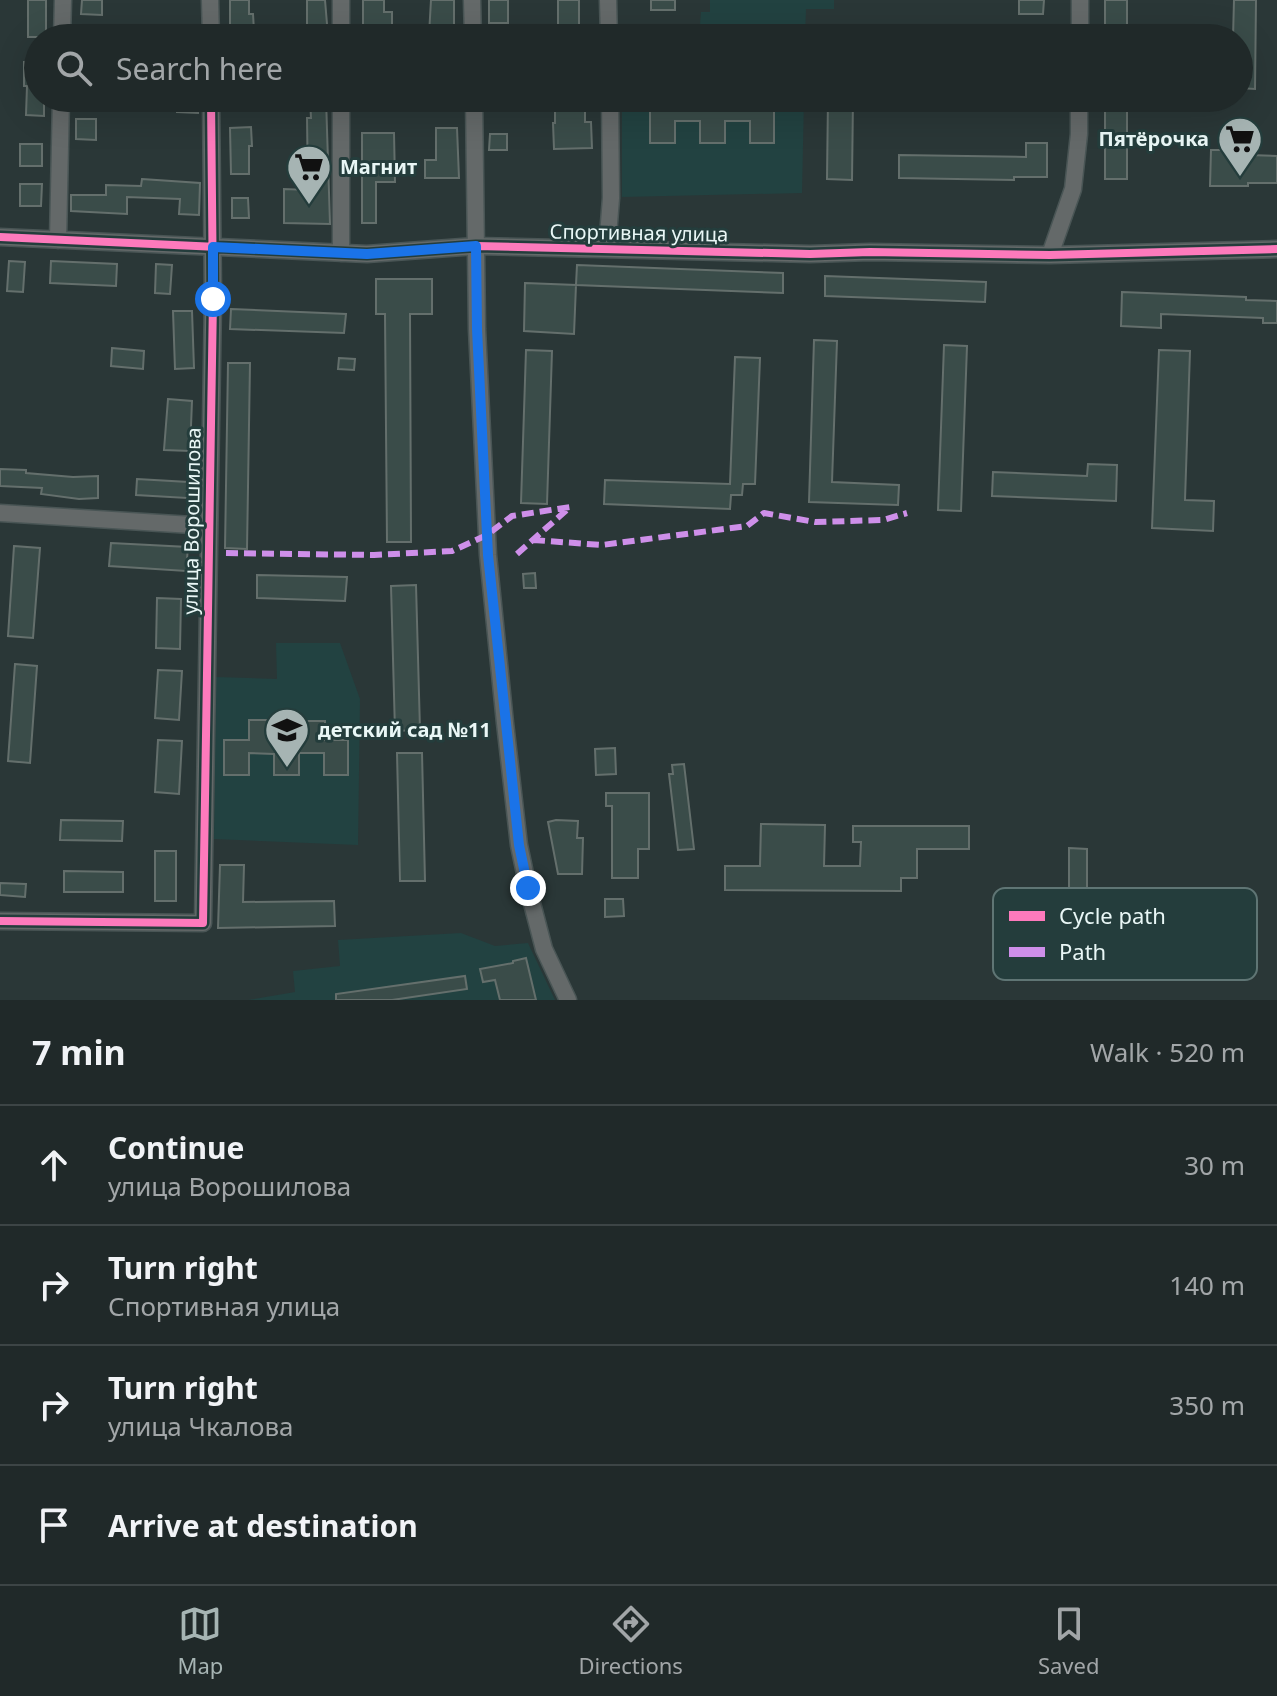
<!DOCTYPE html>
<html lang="en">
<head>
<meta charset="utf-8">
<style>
	body { margin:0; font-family:"Noto Sans",sans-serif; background:#2d3535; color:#f1f3f6 }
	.stop { position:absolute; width:24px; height:24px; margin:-18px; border:6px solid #1a73e8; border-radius:50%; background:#fff }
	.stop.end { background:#1a73e8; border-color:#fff; box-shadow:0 2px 8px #0008 }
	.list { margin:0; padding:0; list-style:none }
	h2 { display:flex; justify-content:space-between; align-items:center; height:104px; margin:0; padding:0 32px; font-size:34px }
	h2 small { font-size:26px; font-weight:400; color:#a2a6a8 }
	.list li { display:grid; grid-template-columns:52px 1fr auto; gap:24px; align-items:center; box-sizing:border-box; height:120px; padding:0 32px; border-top:2px solid #3d4546 }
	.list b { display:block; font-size:30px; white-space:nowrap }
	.list p { margin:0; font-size:26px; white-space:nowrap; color:#a2a6a8 }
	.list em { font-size:26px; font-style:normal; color:#a2a6a8 }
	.icon { flex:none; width:44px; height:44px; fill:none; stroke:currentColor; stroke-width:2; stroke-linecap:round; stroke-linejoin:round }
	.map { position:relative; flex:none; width:1277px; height:1000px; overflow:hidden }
	.search { position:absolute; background:#202929; box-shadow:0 8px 32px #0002; left:24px; right:24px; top:24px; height:88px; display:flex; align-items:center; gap:20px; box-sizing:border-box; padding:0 28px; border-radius:44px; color:#a2a6a8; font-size:30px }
	.sheet { height:584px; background:#202929 }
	nav { display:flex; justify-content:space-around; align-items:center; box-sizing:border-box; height:112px; border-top:2px solid #3d4546; background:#202929; font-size:22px; color:#a2a6a8 }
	nav a { display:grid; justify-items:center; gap:4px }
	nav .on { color:#a6b4b3 }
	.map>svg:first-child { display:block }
	.built { fill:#224241 }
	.building { fill:#3a4c49; stroke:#646f6c; stroke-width:2 }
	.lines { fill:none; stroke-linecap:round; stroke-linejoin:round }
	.minor-casing { stroke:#495555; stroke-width:19 }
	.minor { stroke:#646969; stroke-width:16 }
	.quiet { stroke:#ce8fe9; stroke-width:6; stroke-dasharray:12 6; stroke-linecap:butt }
	.cycleway-casing { stroke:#243d3c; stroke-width:13 }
	.cycleway { stroke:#fd7abc; stroke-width:8 }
	.route { stroke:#1a73e8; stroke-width:10 }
	.labels { text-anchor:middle; stroke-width:6; stroke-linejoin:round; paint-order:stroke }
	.poi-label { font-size:20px; font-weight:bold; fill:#e9f7f6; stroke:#243d3c; text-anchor:start }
	.street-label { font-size:20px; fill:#e9f7f6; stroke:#243d3c }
	.key { fill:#243d3c; stroke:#5f7574; stroke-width:2 }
	.key-label { font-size:22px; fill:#e9f7f6 }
</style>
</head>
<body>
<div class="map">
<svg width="1277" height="1000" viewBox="0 0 1277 1000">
	<rect width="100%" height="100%" fill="#2a3737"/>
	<path class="built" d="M710,0H834V9H806L805,38H699L701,12H710Z
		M622,25H659V38H622Z
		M622,98H804L802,193L622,197Z
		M276,643H340L360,699L358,845L214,839L216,677L277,679Z
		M461,933L495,946L528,943L555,1000H248L295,992L293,971L340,966L338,940Z"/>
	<path class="building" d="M28,0H46V37H28Z
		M82,0H102V15L81,14Z
		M230,0H249V14H253L254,31H230Z
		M307,0H325L328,36H307Z
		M363,0H384V12H392V33H363Z
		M431,0H454V35H429Z
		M489,0H508V23H489Z
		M558,0H579V34H558Z
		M651,0H675V10H651Z
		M1019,0H1044L1043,14H1019Z
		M1105,0H1127V38H1105Z
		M1234,0H1256L1255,89L1239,88V38H1233Z
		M38,61V98H44V116L26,115L27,86H24V62Z
		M177,98H198V113L177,112Z
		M310,98H326L330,224L284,223V189L308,190L307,118H311Z
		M555,98H585V122H591L592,148L554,149L553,123H555Z
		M675,98H696V108H728V98H751V108H774V143H750V121H725V143H700V121H675V143H650V108H675Z
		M828,98H853L852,180L827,179Z
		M1105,98H1127V179H1105Z
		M76,119H96V140L76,139Z
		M251,127L252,146H249V174H231L230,128Z
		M436,128H457L459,178H425V160H436Z
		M362,133H394L395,182H376V223H362Z
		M490,134H507V150H489Z
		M1026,143H1047V177H1014V180L899,178V155L1026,157Z
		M20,144H42V166H20Z
		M1211,150H1249V155L1277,156V183H1248V186H1210Z
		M142,179L200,183L199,215L179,214L180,199L127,197V214L71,211V195H106V185L141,186Z
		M20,184H42L41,206H20Z
		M232,198H248L249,218H232Z
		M9,261L25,262L23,292L7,291Z
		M51,261L117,264L116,286L50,283Z
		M156,264L172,265L170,294L155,293Z
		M577,265L783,273V293L576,285Z
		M825,276L986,282L985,302L825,296Z
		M376,279H432V314H410L411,542H387L385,314H376Z
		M525,283L576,285L574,334L524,331Z
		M1122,292L1246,297V300L1277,301V323H1263V318L1161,314V328L1121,326Z
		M231,309L346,314L344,333L230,329Z
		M173,311H192L194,368L175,369Z
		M814,340L837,341L832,482L899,485L898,505L809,502Z
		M944,345L967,346L961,511L938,510Z
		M112,348L144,351L143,369L111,366Z
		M526,350L552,351L547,504L521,503Z
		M1159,350L1190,351L1185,500L1214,501L1213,531L1152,528Z
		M735,357L760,358L755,484H743L742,495H731L730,509L604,504L605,480L730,484Z
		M339,358L355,359L354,370L338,369Z
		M228,363H250L247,549L225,548Z
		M168,399L192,401L190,451L164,450Z
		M1088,464L1117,465L1116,501L992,496L993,472L1087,476Z
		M0,469L26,470V473L73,477L98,476V498L79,499L41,494L42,488L0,486Z
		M137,479L188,482L187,498L136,495Z
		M111,543L188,547L186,571L109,566Z
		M14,546L40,548L33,638L8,636Z
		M535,573L536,588H524L523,574Z
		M257,575L347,577L345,601L257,598Z
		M416,585L420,730L395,731L391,586Z
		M157,598L181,599L180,649L156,648Z
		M15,664L37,666L30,763L8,761Z
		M158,670L182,671L179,720L155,718Z
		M249,720H270V740H302V721H325V740H348V775H324V753H299V775H274V754L249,753V775H224V740H249Z
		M158,740L182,741L179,794L155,792Z
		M615,748L616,774L596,775L595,749Z
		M397,753H422L425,881H400Z
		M684,764L694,849L678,850L669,774H673L672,765Z
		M606,793H649V849H638V878H612V806H606Z
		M61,820L123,821L122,841L60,840Z
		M556,820L578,821L577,838H583L582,874H558L548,822Z
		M761,824L825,825L824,866H860L861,842H853V826H969V849H917V878H901V891L725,890V866H760Z
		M1069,848L1087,849V921L1020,920V899H1061V892H1069Z
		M155,851H176V901H155Z
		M220,865H244L243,902L334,901L335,926L218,928Z
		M64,871L123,872V892H64Z
		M0,883L26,884L25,897L0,895Z
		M605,899H623L624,916L605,917Z
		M526,958L536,1000H500L495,980L483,982L480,969L513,963V961Z
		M465,976L467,989L392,1000H336V994Z"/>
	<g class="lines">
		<g class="minor-casing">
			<path id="minor" d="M210,0L211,38
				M341,0V38
				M472,0L473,38
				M608,0L609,38
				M62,38L63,0
				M1080,38V0
				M341,98V253
				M474,98L477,329L488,555L505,723L519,845L528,888L544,949L568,1000
				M0,237L367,254L476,246L810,254L870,252L1050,255L1277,249
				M58,240L61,98
				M607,248L611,198L610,98
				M1050,255L1073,189L1079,134V98
				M0,513L208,526
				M0,921L203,923L213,299L211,98"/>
		</g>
		<use href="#minor" class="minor"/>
		<path class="quiet" d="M533,540L602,545L747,526L764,513L815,522L883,520L907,513
			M226,553L374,555L452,551L487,535L512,516L570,507
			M517,554L570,507"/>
		<g class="cycleway-casing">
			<path id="cycleway" d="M0,237L367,254L476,246L810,254L870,252L1050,255L1277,249
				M0,921L203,923L213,299L211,98"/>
		</g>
		<use href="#cycleway" class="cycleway"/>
	</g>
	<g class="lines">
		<path class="route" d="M213,299V247L367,254L476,246L477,329L488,555L519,845L528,888"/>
	</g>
	<defs>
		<g id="supermarket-pin" transform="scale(2.3)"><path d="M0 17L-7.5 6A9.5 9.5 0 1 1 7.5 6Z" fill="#a6b4b3" stroke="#243d3c"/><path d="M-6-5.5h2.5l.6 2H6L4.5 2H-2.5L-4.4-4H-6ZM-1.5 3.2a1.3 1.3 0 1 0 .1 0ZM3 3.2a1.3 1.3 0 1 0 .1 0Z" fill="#111"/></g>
		<g id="school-pin" transform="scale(2.3)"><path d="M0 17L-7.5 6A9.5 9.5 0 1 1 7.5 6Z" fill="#a6b4b3" stroke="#243d3c"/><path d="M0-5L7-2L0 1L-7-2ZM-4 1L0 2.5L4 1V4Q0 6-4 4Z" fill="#111"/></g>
	</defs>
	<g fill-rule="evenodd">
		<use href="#supermarket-pin" x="1240" y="139"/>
		<use href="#supermarket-pin" x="309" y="167"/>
		<use href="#school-pin" x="287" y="730"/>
	</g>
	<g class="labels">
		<g class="poi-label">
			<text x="1209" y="146" text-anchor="end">Пятёрочка</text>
			<text x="340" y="174">Магнит</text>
			<text x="318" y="737">детский сад №11</text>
		</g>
		<g class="street-label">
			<text transform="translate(639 233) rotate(1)" y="7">Спортивная улица</text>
			<text transform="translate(192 521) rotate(-89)" y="7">улица Ворошилова</text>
		</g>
	</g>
	<rect x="993" y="888" width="264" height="92" rx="12" class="key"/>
	<rect x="1009" y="911" width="36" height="10" fill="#fd7abc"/>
	<rect x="1009" y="947" width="36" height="10" fill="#ce8fe9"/>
	<g class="key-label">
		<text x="1059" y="924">Cycle path</text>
		<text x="1059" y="960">Path</text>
	</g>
</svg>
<div class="stop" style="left:213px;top:299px"></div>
<div class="stop end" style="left:528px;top:888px"></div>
<div class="search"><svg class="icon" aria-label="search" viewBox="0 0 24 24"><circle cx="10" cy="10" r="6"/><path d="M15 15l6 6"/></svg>Search here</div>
</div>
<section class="sheet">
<h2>7 min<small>Walk · 520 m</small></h2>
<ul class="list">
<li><svg class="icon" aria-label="ahead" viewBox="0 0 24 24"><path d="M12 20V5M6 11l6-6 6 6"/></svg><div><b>Continue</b><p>улица Ворошилова</p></div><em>30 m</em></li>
<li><svg class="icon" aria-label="right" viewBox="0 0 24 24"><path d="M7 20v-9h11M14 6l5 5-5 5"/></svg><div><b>Turn right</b><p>Спортивная улица</p></div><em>140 m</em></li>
<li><svg class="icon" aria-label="right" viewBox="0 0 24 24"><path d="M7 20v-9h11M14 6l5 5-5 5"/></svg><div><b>Turn right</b><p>улица Чкалова</p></div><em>350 m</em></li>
<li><svg class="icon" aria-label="arrive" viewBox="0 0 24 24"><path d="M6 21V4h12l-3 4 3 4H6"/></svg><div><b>Arrive at destination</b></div></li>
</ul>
</section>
<nav>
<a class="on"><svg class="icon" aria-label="map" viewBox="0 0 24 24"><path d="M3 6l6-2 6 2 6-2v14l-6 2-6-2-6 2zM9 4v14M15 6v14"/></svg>Map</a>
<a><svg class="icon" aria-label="directions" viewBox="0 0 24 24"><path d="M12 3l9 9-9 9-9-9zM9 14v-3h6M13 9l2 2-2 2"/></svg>Directions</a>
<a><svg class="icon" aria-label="saved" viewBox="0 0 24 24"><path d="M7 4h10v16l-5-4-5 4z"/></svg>Saved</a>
</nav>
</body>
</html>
